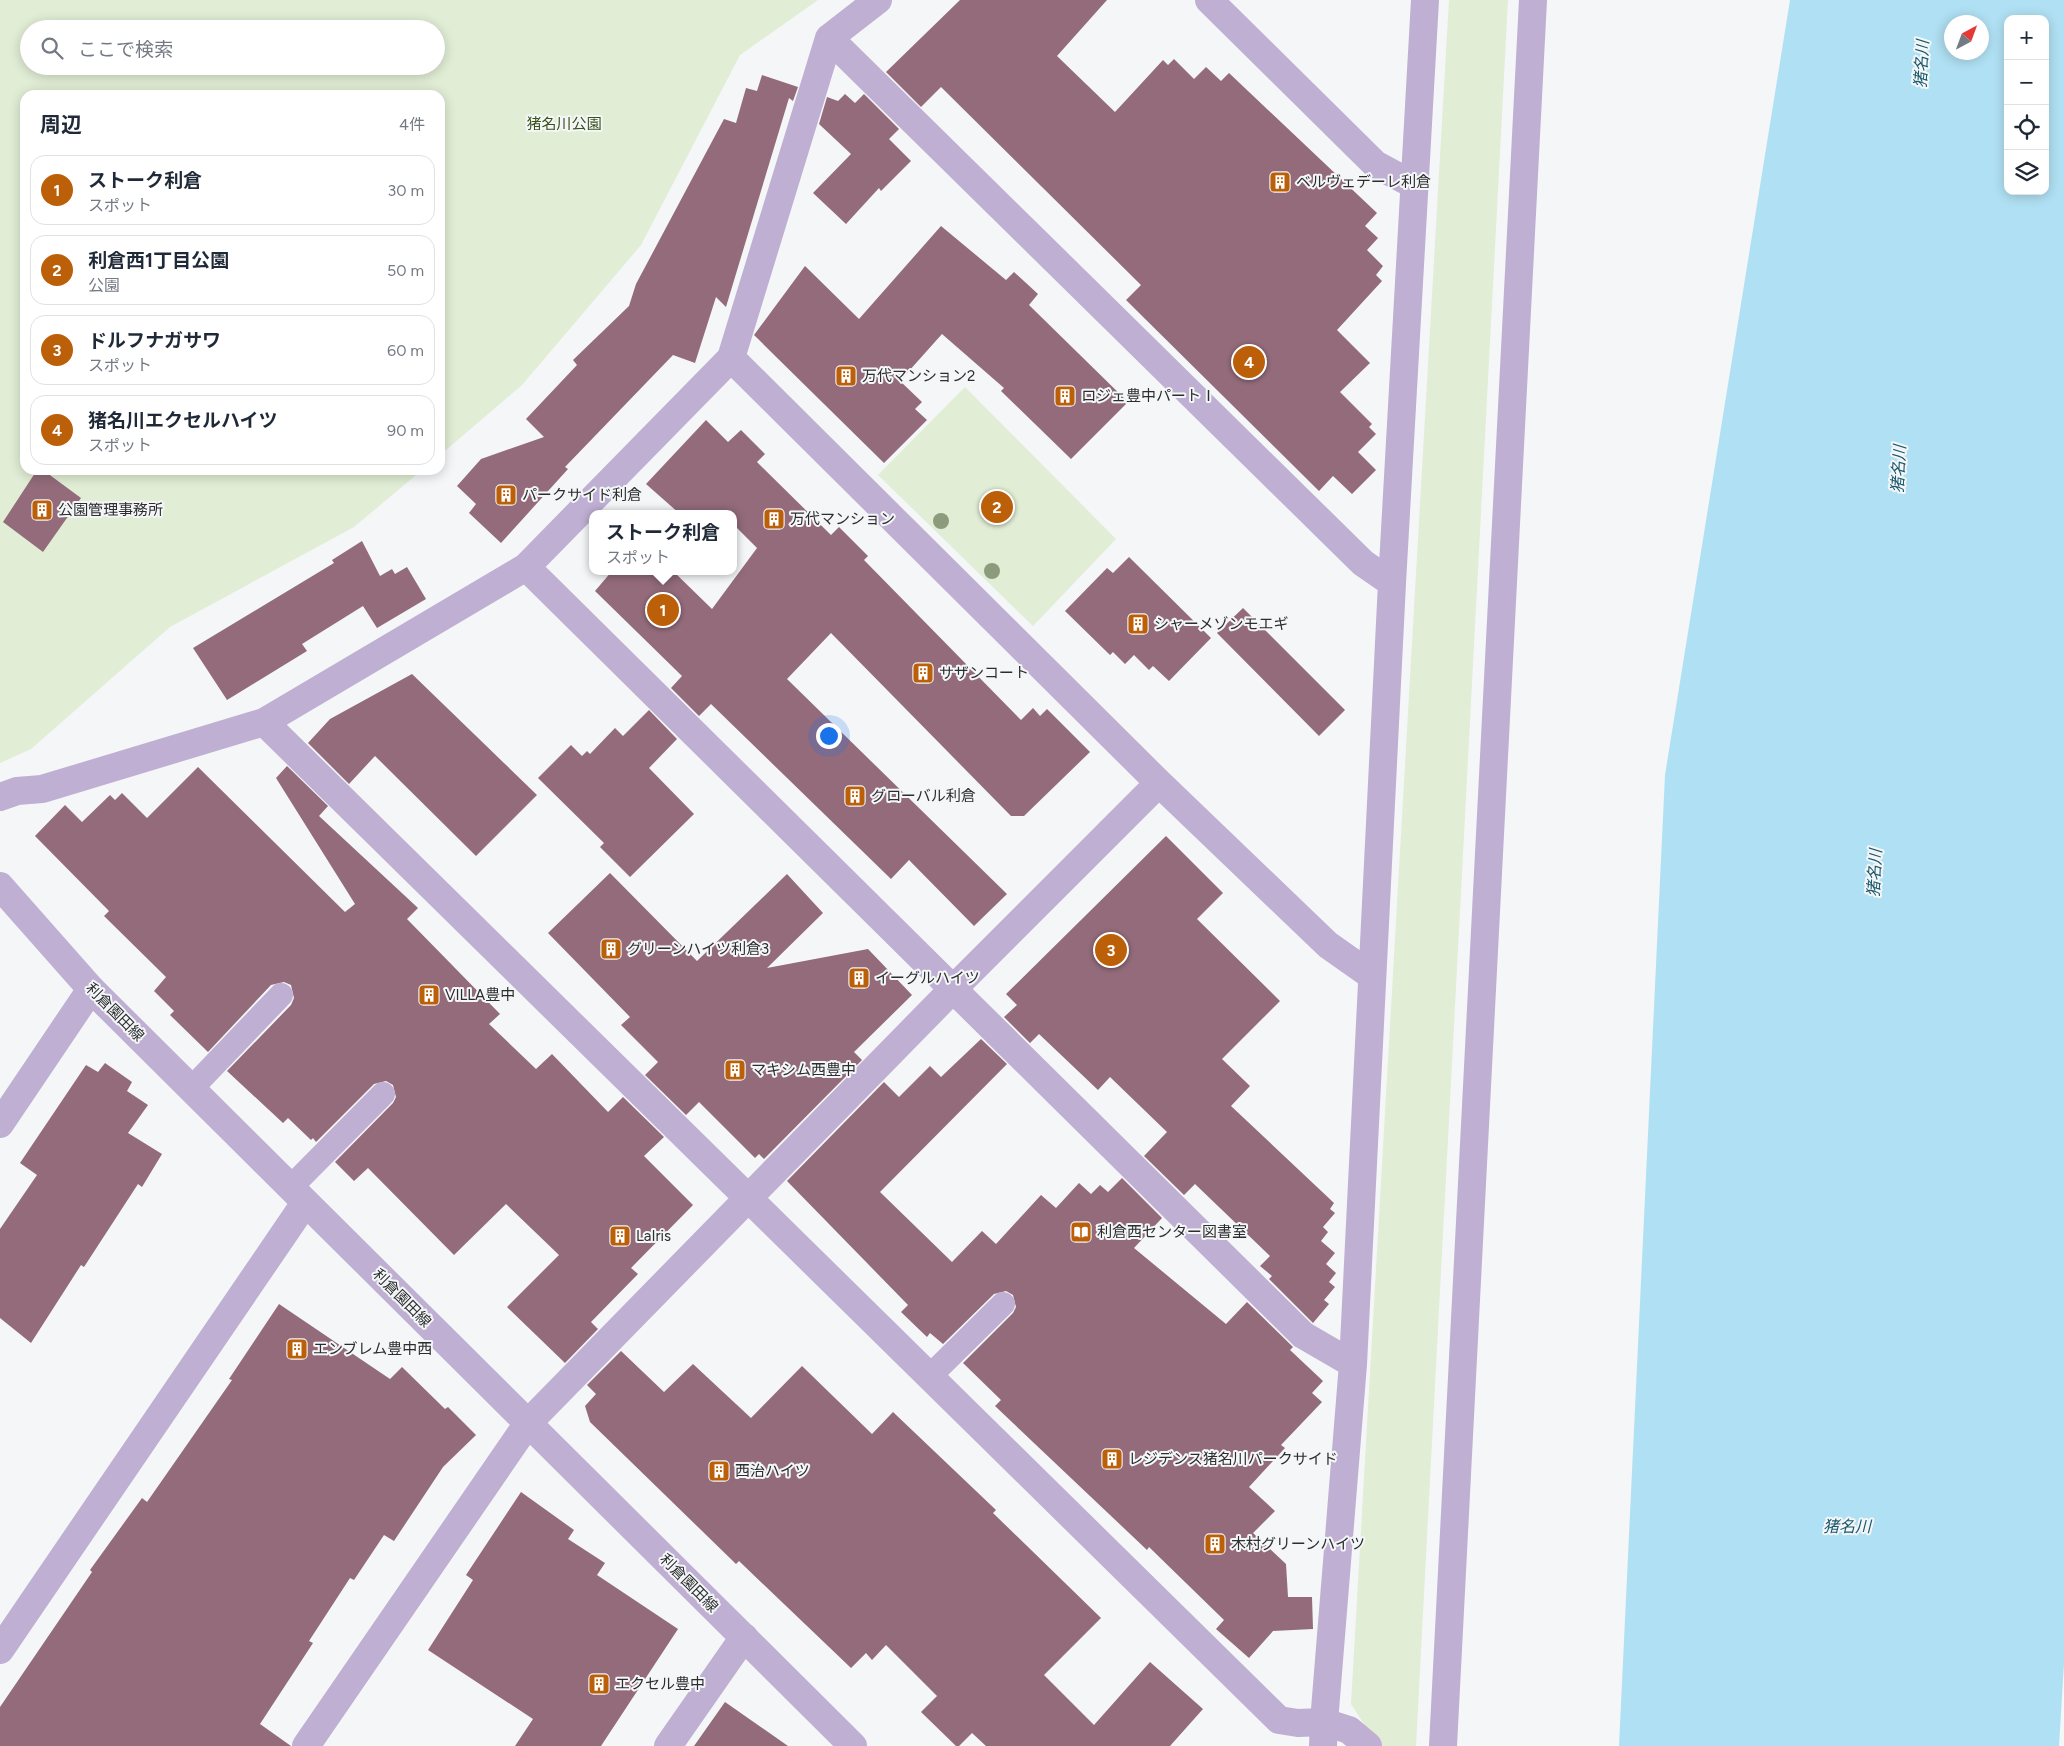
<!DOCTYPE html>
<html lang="ja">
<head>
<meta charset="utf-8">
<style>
	body { margin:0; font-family:Figtree,"Noto Sans JP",sans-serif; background:#f6f6f7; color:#1f2937 }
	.controls { position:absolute; right:15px; top:15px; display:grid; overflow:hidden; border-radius:10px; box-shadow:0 2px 12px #0003 }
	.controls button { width:45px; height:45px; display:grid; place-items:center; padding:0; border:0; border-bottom:1px solid #e0e1e3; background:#fff; color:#1f2937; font:25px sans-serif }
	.compass { position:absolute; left:1944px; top:15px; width:45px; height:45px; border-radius:50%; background:#fff; box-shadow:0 2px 12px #0003; rotate:41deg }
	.you { position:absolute; left:828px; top:735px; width:18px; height:18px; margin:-12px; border:4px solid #fff; border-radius:50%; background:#1a73e8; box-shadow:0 0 0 8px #1a73e833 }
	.badge { display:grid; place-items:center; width:32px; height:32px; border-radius:50%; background:#bb5f08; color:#fff; font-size:16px; font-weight:700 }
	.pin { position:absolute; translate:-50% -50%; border:2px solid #fff; box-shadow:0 1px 5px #0006 }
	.popup { position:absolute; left:589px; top:510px; width:148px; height:65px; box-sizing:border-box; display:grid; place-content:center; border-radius:10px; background:#fff; filter:drop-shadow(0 1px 4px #0005); font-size:16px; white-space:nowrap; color:#747a83 }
	.popup b { font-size:19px; color:#1f2937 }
	.popup::after { content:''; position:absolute; left:50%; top:100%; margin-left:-10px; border:10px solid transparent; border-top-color:#fff }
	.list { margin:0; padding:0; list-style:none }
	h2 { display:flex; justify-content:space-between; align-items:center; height:65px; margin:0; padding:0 20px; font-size:21px }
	h2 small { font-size:16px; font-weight:400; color:#747a83 }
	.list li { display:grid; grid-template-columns:32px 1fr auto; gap:15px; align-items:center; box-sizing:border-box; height:70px; margin:0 10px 10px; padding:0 10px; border:1px solid #e0e1e3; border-radius:15px }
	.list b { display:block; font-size:19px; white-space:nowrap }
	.list p { margin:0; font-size:16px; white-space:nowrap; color:#747a83 }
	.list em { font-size:16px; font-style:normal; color:#747a83 }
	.icon { flex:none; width:28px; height:28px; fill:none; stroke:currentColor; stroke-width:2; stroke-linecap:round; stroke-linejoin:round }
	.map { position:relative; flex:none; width:2064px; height:1746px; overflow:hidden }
	.search { position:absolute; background:#fff; box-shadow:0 2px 12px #0003; left:20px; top:20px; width:425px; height:55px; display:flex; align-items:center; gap:12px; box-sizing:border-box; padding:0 18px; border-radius:28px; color:#747a83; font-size:19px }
	.panel { position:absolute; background:#fff; box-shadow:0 2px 12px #0003; left:20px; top:90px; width:425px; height:385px; border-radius:15px }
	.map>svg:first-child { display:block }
	.green { fill:#e1edd5; fill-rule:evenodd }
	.water { fill:#b0e0f3; fill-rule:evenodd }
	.building { fill:#936b7b }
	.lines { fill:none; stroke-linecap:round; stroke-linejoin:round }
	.service { stroke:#bfafd3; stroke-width:24 }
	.minor { stroke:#bfafd3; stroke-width:28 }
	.tertiary { stroke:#bfafd3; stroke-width:28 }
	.tree { fill:#8d9b7d }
	.labels { text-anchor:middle; stroke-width:4; stroke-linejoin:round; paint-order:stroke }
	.park-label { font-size:15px; fill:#385019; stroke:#f4f6f8 }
	.poi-label { font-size:15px; fill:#2c2d2e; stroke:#f4f6f8; text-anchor:start }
	.street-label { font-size:15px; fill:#2c2d2e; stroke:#f4f6f8 }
	.water-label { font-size:16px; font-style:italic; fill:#1a586c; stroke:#f4f6f8 }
</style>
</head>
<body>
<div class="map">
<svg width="2064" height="1746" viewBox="0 0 2064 1746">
	<rect width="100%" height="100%" fill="#f4f6f8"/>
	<path class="green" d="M0,0H818L740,55L641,245L522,385L440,455V95H25V470H422L354,527L170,627L31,749L0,763ZM29,29H436V66H29Z
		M1449,0H1508L1416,1746H1378L1351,1704Z
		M965,387L1116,539L1033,626L878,475Z"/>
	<path class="water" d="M1790,0H2064V1663L2059,1746H1619L1665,775ZM2008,19H2045V191H2008ZM1952,22H1982V52H1952Z"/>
	<path class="building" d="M960,0H1107L1057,56L1115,112L1163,60L1168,65L1174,59L1194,79L1206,67L1221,81L1229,73L1377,213L1365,226L1378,238L1367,250L1383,266L1376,275L1382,281L1337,330L1370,363L1340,392L1372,424L1369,427L1376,434L1358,452L1376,470L1352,494L1333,476L1319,491L1126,300L1141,285L941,87L921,107L886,72Z
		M762,75L798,87L793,101L789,98L726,307L716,297L695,363L673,355L565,467L568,469L501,543L469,513L476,504L457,486L481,459L544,437L526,419L577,365L573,360L629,306L636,284L724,119L736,123L746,88L757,91Z
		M845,94L855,103L864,94L899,129L889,139L911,161L881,191L879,188L846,224L813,193L851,154L819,124L827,97L838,101Z
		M941,226L1006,280L1014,272L1038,294L1029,305L1128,402L1071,459L1001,391L1004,388L942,334L900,381L922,402L915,409L927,420L884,463L754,335L805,266L859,319Z
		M706,420L728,442L741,430L765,454L757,462L831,535L839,527L868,556L864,560L1021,720L1033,708L1040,716L1047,709L1090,752L1024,816H1011L831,633L787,679L1007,894L974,926L909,860L891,879L711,704L699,716L671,688L682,676L595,591L612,571H673L712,609L757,548L733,524V514H680L646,484Z
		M37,470H43L81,498L43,552L3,522Z
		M362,541L380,576L392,569L395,574L407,567L426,599L377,628L363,606L302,644L307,651L227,700L193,648L334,563L332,560Z
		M1129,557L1211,638L1169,681L1153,666L1149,670L1134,655L1125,664L1113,652L1110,655L1065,611L1107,568L1113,573Z
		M1243,608L1345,710L1319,736L1217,633Z
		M412,674L537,795L476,856L375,756L349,784L308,743L330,719Z
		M649,710L677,739L649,768L694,814L630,877L600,847L604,843L538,778L571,745L582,756L587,751L590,754L615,728L623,736Z
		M287,766L328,806L319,816L418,908L407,919L500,1014L489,1024L536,1069L552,1054L608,1112L623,1097L664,1137L644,1156L693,1205L631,1268L638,1274L591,1322L598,1329L565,1363L507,1307L559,1255L506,1204L454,1255L368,1168L354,1181L335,1162L393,1103L396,1097L393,1085L386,1081L374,1084L316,1142L313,1138L311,1140L288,1118L283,1123L227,1071L291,1005L294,998L291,985L284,982L271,985L208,1052L170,1015L174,1011L154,991L166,977L104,916L109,911L35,836L65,805L82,822L110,795L115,800L122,793L147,818L198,767L345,912L355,904L276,778Z
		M1166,836L1223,893L1197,919L1280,1001L1222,1059L1250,1086L1231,1106L1334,1203L1330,1209L1335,1213L1323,1227L1328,1232L1321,1241L1335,1253L1326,1264L1336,1273L1329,1282L1335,1287L1324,1300L1329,1304L1313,1323L1269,1279L1272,1276L1260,1266L1270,1256L1195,1184L1184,1195L1144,1156L1167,1132L1110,1077L1098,1090L1039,1034L1030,1043L1004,1017L1017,1005L1006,994Z
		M610,873L697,961L787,874L823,913L767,968L868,949L912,995L854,1052L862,1060L764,1159L759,1154L755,1158L699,1102L686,1115L645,1075L658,1062L621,1025L630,1017L548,933Z
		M981,1039L1007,1064L880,1192L952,1262L982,1231L996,1244L1041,1195L1056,1208L1079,1183L1091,1194L1100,1185L1108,1192L1122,1178L1162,1218L1134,1248L1226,1324L1247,1302L1293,1347L1290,1350L1323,1381L1312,1393L1322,1402L1281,1445L1285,1448L1249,1487L1275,1511L1253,1533L1286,1564L1288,1597H1312L1313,1629L1273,1631L1249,1658L1216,1629L1224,1620L1149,1547L1147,1550L995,1406L1001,1400L963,1363L1013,1313L1016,1307L1013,1295L1006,1291L994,1294L943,1344L930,1333L927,1337L901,1312L908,1305L787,1181L884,1082L899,1097L930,1066L941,1077Z
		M105,1063L132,1082L127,1091L148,1105L128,1133L162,1154L142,1187L138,1184L84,1267L81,1265L31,1343L0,1318V1229L37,1175L20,1163L86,1065L98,1072Z
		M279,1304L390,1379L402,1367L445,1409L448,1407L476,1435L443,1467L394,1541L384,1535L354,1580L350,1578L309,1641L313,1643L260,1724L291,1746H0V1707L92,1572L90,1570L142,1498L147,1502L232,1380L229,1379Z
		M621,1351L664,1392L693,1364L751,1418L802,1366L872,1434L893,1412L996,1510L993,1513L1101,1618L1044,1675L1094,1725L1150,1662L1203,1709L1170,1746H986L972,1733L959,1746H956L921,1712L937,1696L886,1645L872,1660L866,1653L851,1668L739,1561L736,1564L590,1422L585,1406L596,1394L587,1385Z
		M521,1492L574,1530L568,1539L605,1563L597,1575L678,1629L601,1746H515L533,1719L428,1650L473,1580L466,1575Z
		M725,1702L788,1746H694Z"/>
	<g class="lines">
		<path class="service" d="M191,1089L281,995
			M290,1188L383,1094
			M930,1376L1003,1304"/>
		<path class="minor" d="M1209,0L1375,164L1414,185
			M829,38L1363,563L1392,583
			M731,358L1159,783L1328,945L1372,976
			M526,567L1303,1335L1353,1364
			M264,722L1279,1720L1298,1723L1324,1722L1353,1364L1392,583L1425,0
			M0,797L17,791L42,789L264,722L526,567L731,358L829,38L878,0
			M0,1124L91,989
			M0,1650L305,1203
			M306,1746L528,1423L953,989L1159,783
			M668,1746L744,1637
			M1443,1746L1533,0"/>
		<path class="tertiary" d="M0,886L91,989L853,1746
			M1323,1746L1324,1722L1349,1730L1368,1746"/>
	</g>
	<g class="tree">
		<circle cx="941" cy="521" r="8"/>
		<circle cx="992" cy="571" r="8"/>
	</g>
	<defs>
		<g id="building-square" transform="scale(1.125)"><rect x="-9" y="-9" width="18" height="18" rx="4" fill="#bb5f08" stroke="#f4f6f8"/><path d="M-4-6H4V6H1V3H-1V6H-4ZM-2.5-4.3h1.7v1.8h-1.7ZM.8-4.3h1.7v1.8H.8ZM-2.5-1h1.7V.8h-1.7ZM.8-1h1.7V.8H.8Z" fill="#fff"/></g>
		<g id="library-square" transform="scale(1.125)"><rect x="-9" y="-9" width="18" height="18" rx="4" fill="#bb5f08" stroke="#f4f6f8"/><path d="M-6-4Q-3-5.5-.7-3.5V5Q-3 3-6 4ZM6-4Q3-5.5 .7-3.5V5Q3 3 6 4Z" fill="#fff"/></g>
	</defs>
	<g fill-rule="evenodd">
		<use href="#building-square" x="1280" y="182"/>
		<use href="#building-square" x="846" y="376"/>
		<use href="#building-square" x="1065" y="396"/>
		<use href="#building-square" x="506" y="495"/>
		<use href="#building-square" x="42" y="510"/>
		<use href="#building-square" x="774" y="519"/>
		<use href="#building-square" x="1138" y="624"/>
		<use href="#building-square" x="923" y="673"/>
		<use href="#building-square" x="855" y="796"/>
		<use href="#building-square" x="611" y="949"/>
		<use href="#building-square" x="859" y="978"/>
		<use href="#building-square" x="429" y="995"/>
		<use href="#building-square" x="735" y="1070"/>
		<use href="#library-square" x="1081" y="1232"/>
		<use href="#building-square" x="620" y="1236"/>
		<use href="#building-square" x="297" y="1349"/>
		<use href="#building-square" x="1112" y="1459"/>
		<use href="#building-square" x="719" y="1471"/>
		<use href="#building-square" x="1215" y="1544"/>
		<use href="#building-square" x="599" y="1684"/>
	</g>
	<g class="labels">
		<g class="park-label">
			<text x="564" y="129">猪名川公園</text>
		</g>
		<g class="poi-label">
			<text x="1296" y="187">ベルヴェデーレ利倉</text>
			<text x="862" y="381">万代マンション2</text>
			<text x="1081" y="401">ロジェ豊中パートⅠ</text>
			<text x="522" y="500">パークサイド利倉</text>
			<text x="58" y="515">公園管理事務所</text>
			<text x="790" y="524">万代マンション</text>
			<text x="1154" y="629">シャーメゾンモエギ</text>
			<text x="939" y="678">サザンコート</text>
			<text x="871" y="801">グローバル利倉</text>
			<text x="627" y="954">グリーンハイツ利倉3</text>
			<text x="875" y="983">イーグルハイツ</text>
			<text x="445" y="1000">VILLA豊中</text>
			<text x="751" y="1075">マキシム西豊中</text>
			<text x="1097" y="1237">利倉西センター図書室</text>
			<text x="636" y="1241">LaIris</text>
			<text x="313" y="1354">エンブレム豊中西</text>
			<text x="1128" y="1464">レジデンス猪名川パークサイド</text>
			<text x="735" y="1476">西治ハイツ</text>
			<text x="1231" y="1549">木村グリーンハイツ</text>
			<text x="615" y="1689">エクセル豊中</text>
		</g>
		<g class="street-label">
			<text transform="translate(115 1012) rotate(45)" y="5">利倉園田線</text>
			<text transform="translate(402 1298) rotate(45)" y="5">利倉園田線</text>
			<text transform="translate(689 1583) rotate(45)" y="5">利倉園田線</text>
		</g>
		<g class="water-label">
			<text transform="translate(1921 64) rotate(-87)" y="6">猪名川</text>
			<text transform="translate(1898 469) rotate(-87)" y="6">猪名川</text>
			<text transform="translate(1874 873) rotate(-87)" y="6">猪名川</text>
			<text x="1847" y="1532">猪名川</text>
		</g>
	</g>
</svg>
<div class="controls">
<button>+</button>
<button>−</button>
<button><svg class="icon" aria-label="locate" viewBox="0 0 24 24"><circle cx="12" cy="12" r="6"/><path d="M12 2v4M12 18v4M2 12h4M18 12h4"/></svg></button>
<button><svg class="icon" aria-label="layers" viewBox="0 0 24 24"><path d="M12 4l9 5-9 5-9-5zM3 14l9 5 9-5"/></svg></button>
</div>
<svg class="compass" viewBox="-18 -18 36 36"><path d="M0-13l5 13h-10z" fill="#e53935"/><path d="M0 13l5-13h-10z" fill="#747a83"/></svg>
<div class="you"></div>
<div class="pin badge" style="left:663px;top:610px">1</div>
<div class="popup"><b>ストーク利倉</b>スポット</div>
<div class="pin badge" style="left:997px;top:507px">2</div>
<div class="pin badge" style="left:1111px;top:950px">3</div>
<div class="pin badge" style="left:1249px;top:362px">4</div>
<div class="search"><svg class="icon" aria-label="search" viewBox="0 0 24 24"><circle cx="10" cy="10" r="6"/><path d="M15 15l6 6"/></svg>ここで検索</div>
<section class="panel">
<h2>周辺<small>4件</small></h2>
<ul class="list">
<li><span class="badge">1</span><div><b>ストーク利倉</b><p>スポット</p></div><em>30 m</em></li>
<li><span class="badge">2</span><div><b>利倉西1丁目公園</b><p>公園</p></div><em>50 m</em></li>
<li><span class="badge">3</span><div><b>ドルフナガサワ</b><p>スポット</p></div><em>60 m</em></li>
<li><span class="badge">4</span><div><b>猪名川エクセルハイツ</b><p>スポット</p></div><em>90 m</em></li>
</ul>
</section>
</div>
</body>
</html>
